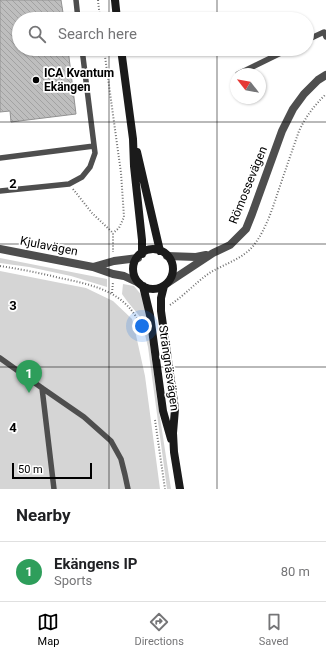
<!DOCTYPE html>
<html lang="en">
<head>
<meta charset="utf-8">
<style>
	body { margin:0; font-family:Roboto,sans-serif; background:#f6f6f6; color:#202124 }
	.compass { position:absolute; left:230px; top:68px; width:36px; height:36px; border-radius:50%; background:#fff; box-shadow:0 1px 3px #0004; rotate:301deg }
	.scale { position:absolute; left:12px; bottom:10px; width:80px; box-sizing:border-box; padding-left:4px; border:2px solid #000; border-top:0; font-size:11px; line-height:14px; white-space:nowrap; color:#000; -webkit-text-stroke:3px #fff; paint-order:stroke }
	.you { position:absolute; left:142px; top:326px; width:14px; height:14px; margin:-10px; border:3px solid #fff; border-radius:50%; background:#1a73e8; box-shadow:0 0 0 6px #1a73e833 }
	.badge { display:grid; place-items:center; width:26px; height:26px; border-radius:50%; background:#000; color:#fff; font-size:13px; font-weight:700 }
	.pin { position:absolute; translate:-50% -33px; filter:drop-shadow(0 1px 2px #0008) }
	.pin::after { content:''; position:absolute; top:21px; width:14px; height:12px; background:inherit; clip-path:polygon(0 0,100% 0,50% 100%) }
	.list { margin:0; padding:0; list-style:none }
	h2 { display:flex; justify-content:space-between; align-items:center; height:52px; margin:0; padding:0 16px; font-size:17px }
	h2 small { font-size:13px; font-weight:400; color:#757577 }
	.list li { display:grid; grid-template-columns:26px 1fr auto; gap:12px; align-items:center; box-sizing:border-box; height:60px; padding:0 16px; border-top:1px solid #e0e0e0 }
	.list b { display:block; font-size:15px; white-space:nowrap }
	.list p { margin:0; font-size:13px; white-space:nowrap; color:#757577 }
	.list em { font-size:13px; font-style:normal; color:#757577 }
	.icon { flex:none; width:22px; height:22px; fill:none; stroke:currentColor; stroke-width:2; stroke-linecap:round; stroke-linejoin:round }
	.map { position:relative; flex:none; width:326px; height:489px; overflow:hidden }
	.search { position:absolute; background:#fff; box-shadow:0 1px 3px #0004; left:12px; right:12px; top:12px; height:44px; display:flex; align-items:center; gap:10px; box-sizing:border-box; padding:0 14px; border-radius:22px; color:#757577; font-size:15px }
	.sheet { height:112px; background:#fff }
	nav { display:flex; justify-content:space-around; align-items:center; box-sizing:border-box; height:56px; border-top:1px solid #e0e0e0; background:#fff; font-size:11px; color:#757577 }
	nav a { display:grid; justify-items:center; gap:2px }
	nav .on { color:#000 }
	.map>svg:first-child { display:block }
	.green { fill:#d5d5d5 }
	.building { fill:url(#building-back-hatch); stroke:#929292 }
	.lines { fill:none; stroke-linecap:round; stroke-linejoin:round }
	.path { stroke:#707070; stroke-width:2; stroke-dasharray:1 2; stroke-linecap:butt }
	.service { stroke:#4e4e4e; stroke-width:5.5 }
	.minor { stroke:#4e4e4e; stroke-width:8 }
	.tertiary { stroke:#4e4e4e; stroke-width:8 }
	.secondary { stroke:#1b1b1b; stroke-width:8 }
	.grid { fill:none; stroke:#000; stroke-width:1; stroke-opacity:0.55 }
	.poi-dot { fill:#000; stroke:#fff; stroke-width:1.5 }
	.labels { text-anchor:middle; stroke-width:3.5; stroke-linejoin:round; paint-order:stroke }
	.poi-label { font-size:12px; font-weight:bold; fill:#000; stroke:#fff; text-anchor:start }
	.street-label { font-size:12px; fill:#000; stroke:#fff }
	.grid-label { font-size:13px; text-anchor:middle; font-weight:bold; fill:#000; stroke:#fff; stroke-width:3.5; stroke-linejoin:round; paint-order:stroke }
</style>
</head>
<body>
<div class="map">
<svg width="326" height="489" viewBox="0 0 326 489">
	<defs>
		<pattern id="building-back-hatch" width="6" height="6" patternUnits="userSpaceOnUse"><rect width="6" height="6" fill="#bebebe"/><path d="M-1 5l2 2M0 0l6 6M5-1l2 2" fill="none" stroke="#a2a2a2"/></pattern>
	</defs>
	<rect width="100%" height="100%" fill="#fff"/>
	<path class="green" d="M0,258L107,279V287L71,276L29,267L0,263Z
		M0,271L86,288L113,301L132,319L134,326L145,376L160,489H0Z
		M123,284L134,286L143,297L146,315L157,398L171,489H167L148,347L141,318L127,301L122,294Z"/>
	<path class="building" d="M0,0H61L64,19H19V49H68L76,114L11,122L10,111L0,112Z"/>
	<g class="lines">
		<path class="path" d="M98,0L100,19
			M104,49L121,173L124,217L119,228L113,233
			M73,189L92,213L113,233V252
			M0,266C20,269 40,273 60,278C94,285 128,292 142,329
			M112,293L113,282
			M170,305C185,295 196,282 211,272C225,264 244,258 254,245C266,229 272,210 278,192C285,171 292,151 299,131C306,116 314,106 326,94
			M155,420L165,489"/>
		<path class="service" d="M76,0L78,19
			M307,40L324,32L326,37
			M238,74L289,49
			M0,158L94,146
			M0,191L69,184L82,177L90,167L95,153L82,49
			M0,358L42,388L84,417L111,441L121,459L125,475L128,489
			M42,388L54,489"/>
		<path class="minor" d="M167,256L196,257L206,255
			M169,282L213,253L230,245L246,229L252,214L282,131L293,109L304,94L318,80L326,75"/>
		<path class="tertiary" d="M0,249L93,267L113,274L124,276L139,283
			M93,267L114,261L138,258"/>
		<path class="secondary" d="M115,0L117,19
			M121,49L133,139L134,166L142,240V254
			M137,152L160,251
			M133 269a20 20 0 1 1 40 0a20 20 0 1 1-40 0Z
			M143,286L150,315L163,411L171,439
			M164,286L161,298V311L175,409L173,433L174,452L180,489"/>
	</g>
	<path class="grid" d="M109,0V19M217,0V19M109,49V489M217,49V489M0,122H326M0,244H326M0,367H326"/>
	<circle class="poi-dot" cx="36" cy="80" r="4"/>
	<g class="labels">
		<g class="poi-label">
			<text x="44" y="77">ICA Kvantum<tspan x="44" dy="14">Ekängen</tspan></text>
		</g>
		<g class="street-label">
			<text transform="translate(248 185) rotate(-68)" y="4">Römossevägen</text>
			<text transform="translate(49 246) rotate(11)" y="4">Kjulavägen</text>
			<text transform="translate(169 368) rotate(82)" y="4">Strängnäsvägen</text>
		</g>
	</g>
	<g class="grid-label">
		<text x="13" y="188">2</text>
		<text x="13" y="310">3</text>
		<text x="13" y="432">4</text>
	</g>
</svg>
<svg class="compass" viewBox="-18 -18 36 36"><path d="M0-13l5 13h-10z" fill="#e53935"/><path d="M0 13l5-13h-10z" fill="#757577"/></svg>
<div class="scale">50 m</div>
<div class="you"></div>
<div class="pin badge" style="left:29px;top:393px;background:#2e9e5b">1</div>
<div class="search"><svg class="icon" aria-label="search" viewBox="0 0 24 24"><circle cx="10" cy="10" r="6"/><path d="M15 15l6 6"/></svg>Search here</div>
</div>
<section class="sheet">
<h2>Nearby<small></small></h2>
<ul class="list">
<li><span class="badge" style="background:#2e9e5b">1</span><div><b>Ekängens IP</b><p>Sports</p></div><em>80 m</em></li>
</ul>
</section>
<nav>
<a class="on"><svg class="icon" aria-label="map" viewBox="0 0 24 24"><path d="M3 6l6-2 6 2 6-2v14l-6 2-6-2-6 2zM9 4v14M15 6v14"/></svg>Map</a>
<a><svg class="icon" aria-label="directions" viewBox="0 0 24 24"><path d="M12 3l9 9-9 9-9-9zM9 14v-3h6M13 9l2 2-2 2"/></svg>Directions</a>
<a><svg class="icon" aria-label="saved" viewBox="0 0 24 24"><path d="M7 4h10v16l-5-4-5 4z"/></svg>Saved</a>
</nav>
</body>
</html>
